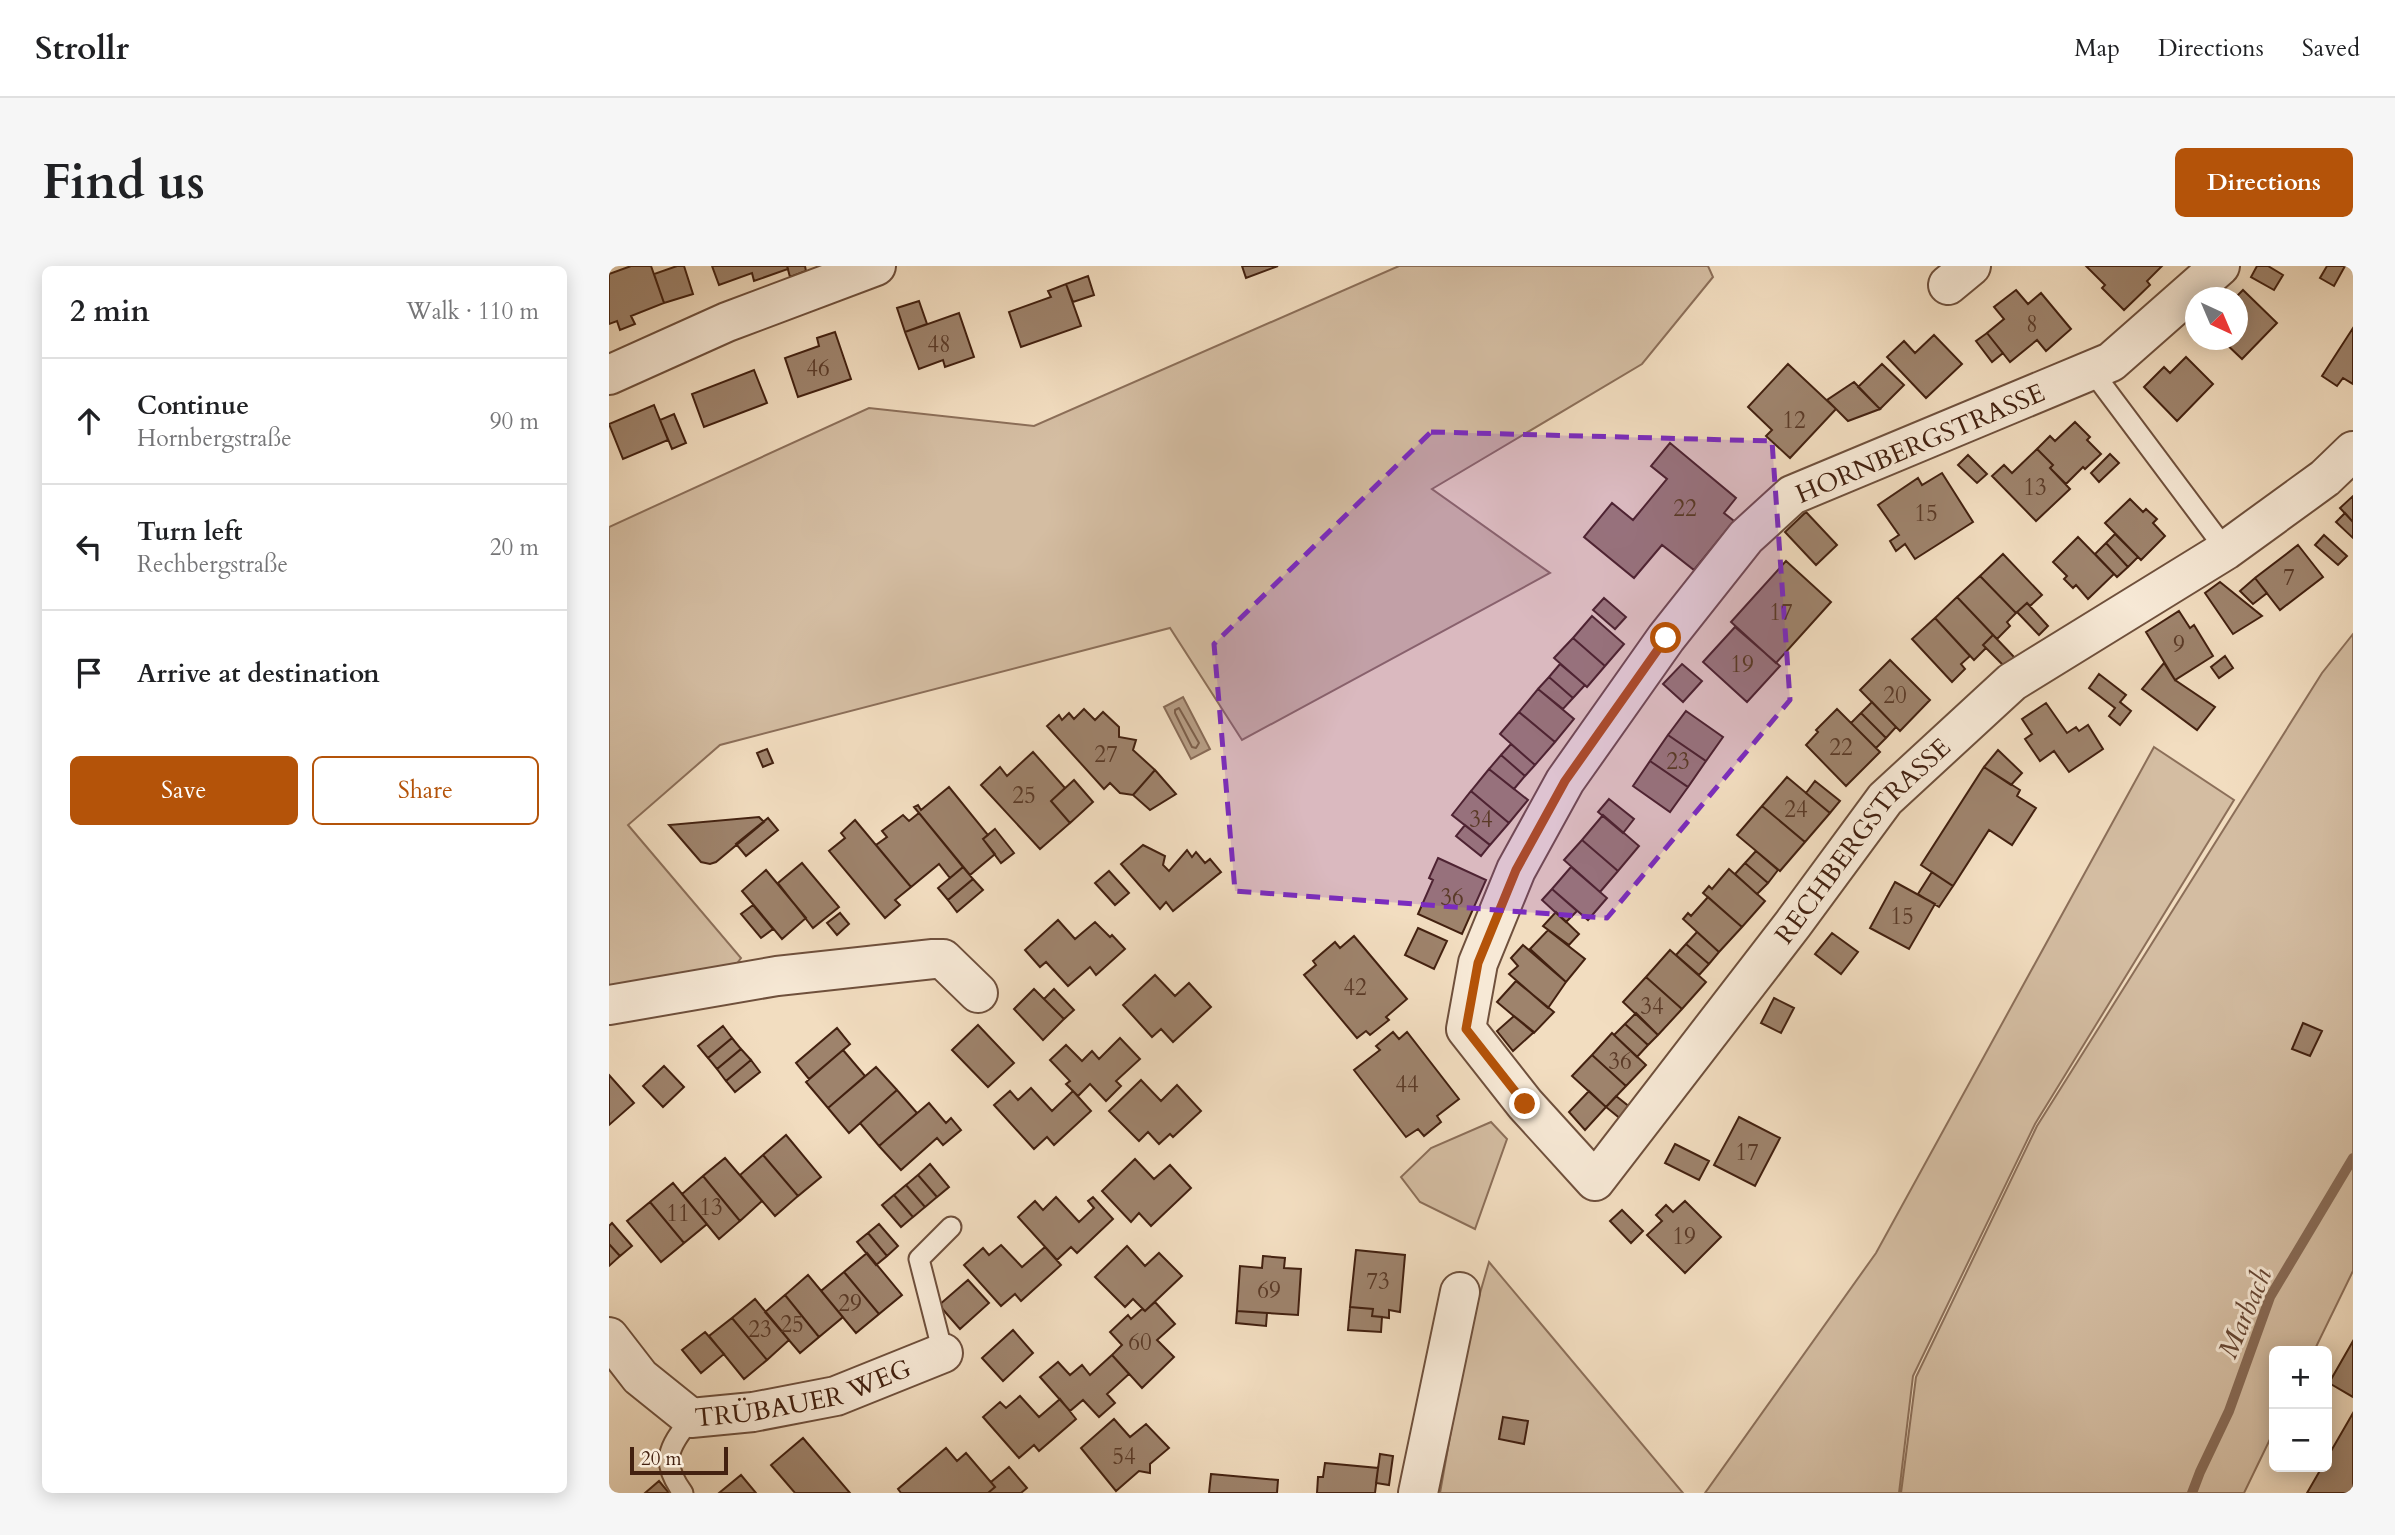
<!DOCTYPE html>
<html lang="en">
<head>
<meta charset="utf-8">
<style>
	body { margin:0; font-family:Cardo,serif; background:#f6f6f6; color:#202124 }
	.controls { position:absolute; right:21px; bottom:21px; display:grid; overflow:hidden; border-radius:10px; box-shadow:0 4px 18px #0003 }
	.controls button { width:63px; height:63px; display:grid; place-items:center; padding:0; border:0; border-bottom:2px solid #e0e0e0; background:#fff; color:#202124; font:35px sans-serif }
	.compass { position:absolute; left:1576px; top:21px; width:63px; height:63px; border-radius:50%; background:#fff; box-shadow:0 4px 18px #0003; rotate:136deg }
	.scale { position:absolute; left:21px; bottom:18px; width:98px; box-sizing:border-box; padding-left:7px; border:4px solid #432110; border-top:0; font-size:19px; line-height:24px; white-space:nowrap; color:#432110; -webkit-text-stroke:5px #f7e9d6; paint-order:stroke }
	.stop { position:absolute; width:21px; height:21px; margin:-16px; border:5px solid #b45309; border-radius:50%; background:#fff }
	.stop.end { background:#b45309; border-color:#fff; box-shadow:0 2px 7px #0008 }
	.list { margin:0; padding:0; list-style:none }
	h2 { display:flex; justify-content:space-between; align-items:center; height:91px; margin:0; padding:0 28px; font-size:30px }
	h2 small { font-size:23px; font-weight:400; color:#757577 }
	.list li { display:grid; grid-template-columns:46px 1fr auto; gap:21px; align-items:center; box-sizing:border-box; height:126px; padding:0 28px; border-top:2px solid #e0e0e0 }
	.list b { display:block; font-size:26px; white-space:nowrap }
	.list p { margin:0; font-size:23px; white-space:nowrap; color:#757577 }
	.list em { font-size:23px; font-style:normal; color:#757577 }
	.actions { display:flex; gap:14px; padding:21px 28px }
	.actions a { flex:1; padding:16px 0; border:2px solid #b45309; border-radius:10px; text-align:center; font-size:24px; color:#b45309 }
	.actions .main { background:#b45309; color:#fff }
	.icon { flex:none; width:38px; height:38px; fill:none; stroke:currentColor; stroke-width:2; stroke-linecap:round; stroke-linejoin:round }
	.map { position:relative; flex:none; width:1744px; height:1227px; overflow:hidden; border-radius:10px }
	header { display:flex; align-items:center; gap:42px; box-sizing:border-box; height:98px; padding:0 35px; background:#fff; border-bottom:2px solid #e0e0e0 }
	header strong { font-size:33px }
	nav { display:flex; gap:38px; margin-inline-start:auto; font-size:24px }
	.intro { display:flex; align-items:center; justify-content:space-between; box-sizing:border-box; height:168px; padding:0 42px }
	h1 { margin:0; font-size:49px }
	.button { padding:18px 32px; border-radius:10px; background:#b45309; color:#fff; font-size:24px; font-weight:700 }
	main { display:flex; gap:42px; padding:0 42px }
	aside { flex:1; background:#fff; border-radius:10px; box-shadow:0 4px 18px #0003 }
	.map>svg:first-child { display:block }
	.green { fill:#d4bda2; stroke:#8c6f59; stroke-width:2 }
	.water { fill:#b69d84; stroke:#886b56; stroke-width:2 }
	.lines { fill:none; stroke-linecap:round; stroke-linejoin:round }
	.shore { stroke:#7c5f4a; stroke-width:2 }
	.stream { stroke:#886b56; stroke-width:10 }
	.building { fill:#9e836c; stroke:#432110; stroke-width:2 }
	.lane-casing { stroke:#6f503c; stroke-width:23 }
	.street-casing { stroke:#6f503c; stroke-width:42 }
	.lane { stroke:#f7e9d6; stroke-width:19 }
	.street { stroke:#f7e9d6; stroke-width:38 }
	.route { stroke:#b45309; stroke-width:9 }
	.marked { fill:#7b2cbf; fill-opacity:0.2; stroke:#7b2cbf; stroke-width:5; stroke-dasharray:14 9; stroke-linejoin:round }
	.labels { text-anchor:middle; stroke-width:6; stroke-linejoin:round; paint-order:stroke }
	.number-label { font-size:23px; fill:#5a3a27 }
	.street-label { font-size:26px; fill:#432110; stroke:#f7e9d6 }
	.water-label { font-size:28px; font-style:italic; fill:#664633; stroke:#f7e9d6 }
</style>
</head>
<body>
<header>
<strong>Strollr</strong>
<nav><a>Map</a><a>Directions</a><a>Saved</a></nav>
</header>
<div class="intro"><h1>Find us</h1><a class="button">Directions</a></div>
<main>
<aside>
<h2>2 min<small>Walk · 110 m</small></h2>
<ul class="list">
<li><svg class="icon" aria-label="ahead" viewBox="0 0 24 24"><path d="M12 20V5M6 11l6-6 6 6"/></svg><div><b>Continue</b><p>Hornbergstraße</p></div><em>90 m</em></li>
<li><svg class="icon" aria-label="left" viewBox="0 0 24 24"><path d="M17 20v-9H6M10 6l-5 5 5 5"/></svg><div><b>Turn left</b><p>Rechbergstraße</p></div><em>20 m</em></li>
<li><svg class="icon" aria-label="arrive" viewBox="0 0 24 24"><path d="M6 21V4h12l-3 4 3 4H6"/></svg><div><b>Arrive at destination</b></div></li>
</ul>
<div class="actions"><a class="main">Save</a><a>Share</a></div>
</aside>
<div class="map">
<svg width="1744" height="1227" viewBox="0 0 1744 1227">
	<rect width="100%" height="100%" fill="#f2ddc0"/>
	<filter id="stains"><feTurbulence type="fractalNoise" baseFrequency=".00286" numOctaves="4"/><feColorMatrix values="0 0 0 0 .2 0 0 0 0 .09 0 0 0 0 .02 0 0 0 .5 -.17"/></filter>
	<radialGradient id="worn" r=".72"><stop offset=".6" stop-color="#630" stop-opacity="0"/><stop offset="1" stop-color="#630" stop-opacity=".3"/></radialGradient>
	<path class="green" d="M790,0H1099L1104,11L1033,98L823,223L941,307L633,474L561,362L111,479L19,559L132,692L121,707L0,728V261L260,142L425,160Z
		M1744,368V1005L1705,1085H1665V1165L1635,1227H1292L1307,1111L1428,860L1713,407Z
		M1545,481L1625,534L1426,858L1304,1110L1290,1227H1096L1267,987Z
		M882,856L898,873L866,963L811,936L792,911L822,882Z
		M880,996L1074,1227H831L859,1069Z"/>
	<path class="water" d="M574,431L601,483L582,493L555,441Z"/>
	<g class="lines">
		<path class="shore" d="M570,442L590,477L587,482L583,481L566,447V444Z"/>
		<path class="stream" d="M1583,1227L1591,1206L1620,1145L1661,1031L1744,892"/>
	</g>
	<path class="building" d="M22,0H42L55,37L22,50L26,58L11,64L8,55L0,58V8Z
		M68,0H75L84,28L55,37L45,8Z
		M103,0H178L179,3L145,15L143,7L110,19Z
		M178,0H196L197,5L181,11Z
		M633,0H669L637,12Z
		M1477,0H1553L1538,15L1541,19L1515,44L1493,22L1496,19Z
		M1648,0H1659L1674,9L1665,24L1642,11Z
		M1718,0H1736L1725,20L1711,12Z
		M479,10L485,29L464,36L457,18Z
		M457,18L472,60L412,81L400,46L442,31L439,25Z
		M1407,24L1419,38L1432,27L1462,63L1437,85L1428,74L1401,96L1378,67L1395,53L1385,41Z
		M1634,24L1668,57L1633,93L1613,74H1629V32H1626Z
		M310,35L318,58L296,66L288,42Z
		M350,47L365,91L336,101L334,94L310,103L296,66Z
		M1744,62V118L1734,112L1728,120L1713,110Z
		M226,66L242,113L189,131L176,92L210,80L208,72Z
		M1378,67L1394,87L1383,96L1367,75Z
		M1325,69L1353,98L1317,132L1278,91L1295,75L1306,87Z
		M1577,91L1604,118L1568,155L1535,121L1555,101L1561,107Z
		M1179,98L1227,143L1181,192L1157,170L1163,164L1139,141Z
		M1273,98L1295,119L1271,143L1249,121Z
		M145,104L158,137L95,161L83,128Z
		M1245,116L1271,143L1239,155L1218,134Z
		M45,139L59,174L14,193L0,158Z
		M65,148L77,177L63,183L51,154Z
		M1466,156L1481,171L1478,174L1492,188L1476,203L1474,201L1457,218L1441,202L1444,199L1428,183L1441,170L1446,175Z
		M1061,177L1127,232L1115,247L1125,255L1085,304L1053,279L1025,312L975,271L1003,237L1024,254L1058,213L1042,200Z
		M1428,183L1444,199L1441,202L1461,223L1427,255L1383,210L1395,199L1403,207Z
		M1501,188L1510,197L1490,216L1482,207Z
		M1359,189L1378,208L1368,217L1349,199Z
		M1333,207L1364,256L1306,293L1296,278L1287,285L1281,275L1290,269L1269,239L1309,212L1313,219Z
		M1744,230V256L1731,242Z
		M1521,233L1534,246L1537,243L1548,253L1544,257L1556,270L1532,294L1496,257Z
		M1197,246L1228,279L1207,299L1176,266Z
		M1736,247L1744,256V272L1727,256Z
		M1506,268L1529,291L1519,301L1497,277Z
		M1715,269L1738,290L1729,299L1706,279Z
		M1469,271L1505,308L1479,333L1467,319L1464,322L1455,313L1458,310L1444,296Z
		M1497,277L1519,301L1508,311L1486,288Z
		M1689,279L1714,311L1671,344L1646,312Z
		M1394,288L1433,329L1421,340L1418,337L1407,347L1371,310Z
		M1177,295L1222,336L1167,397L1122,356Z
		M1371,310L1407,347L1398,356L1401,360L1388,373L1348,331Z
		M1646,312L1658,327L1644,338L1631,325Z
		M1611,316L1653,350L1624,368L1596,327Z
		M1348,331L1384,369L1374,379L1377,382L1365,394L1326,352Z
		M995,332L1017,351L1006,363L984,344Z
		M1418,337L1439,360L1430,369L1408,346Z
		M1570,345L1581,362L1585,359L1604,390L1566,414L1537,366Z
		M983,350L1015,378L996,400L964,372Z
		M1326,352L1361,390L1352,398L1356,403L1343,416L1303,373Z
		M1126,361L1171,400L1138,436L1094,396Z
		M1384,369L1406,392L1396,401L1374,379Z
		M964,372L996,400L978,421L945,392Z
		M1616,390L1624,402L1610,412L1602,401Z
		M1281,394L1321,434L1291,465L1251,424Z
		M1555,397L1566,414L1606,441L1588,464L1533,423Z
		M951,398L976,419L964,432L940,411Z
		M1073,398L1093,415L1074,436L1054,418Z
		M1490,408L1517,429L1511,436L1522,445L1511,459L1500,450L1506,442L1480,422Z
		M940,411L964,432L954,443L929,423Z
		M929,423L965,453L946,476L910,446Z
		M1263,436L1287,461L1277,472L1252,447Z
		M1437,437L1458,467L1467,461L1470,465L1479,459L1494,483L1460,506L1445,485L1431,495L1416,473L1423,468L1413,453Z
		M475,443L486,454L494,446L510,461V471L527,474L524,484L546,504L524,529L511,527L501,517L495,523L438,460L450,449L453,454L460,447L465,453Z
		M1228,443L1271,486L1237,520L1197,479L1209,466L1207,464Z
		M1077,445L1114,471L1097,495L1059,469Z
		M910,446L946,476L926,499L891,468Z
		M1252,447L1277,472L1267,482L1242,457Z
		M1059,469L1097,495L1079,521L1041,495Z
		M902,478L926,499L916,510L892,489Z
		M158,483L164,497L154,501L148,487Z
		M1389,484L1413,507L1402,519L1375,501Z
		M424,486L456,522L442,535L461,557L431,583L372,519L391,501L398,510Z
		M892,489L916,510L905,523L880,503Z
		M1041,495L1079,521L1061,546L1024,520Z
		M1375,501L1411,524L1408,530L1427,542L1403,579L1380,564L1344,620L1312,599Z
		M880,503L919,534L900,557L862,525Z
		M546,504L567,528L541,544L524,529Z
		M1178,511L1221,547L1196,576L1153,540Z
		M465,514L484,536L461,557L442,535Z
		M1206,515L1231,535L1221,547L1197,527Z
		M340,521L379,569L374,573L386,588L361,609L305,541L309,539L312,544Z
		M862,525L900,557L881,579L843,549Z
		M1000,533L1025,553L1014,567L989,546Z
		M1153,540L1196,576L1171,605L1128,569Z
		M310,547L354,601L341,612L330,598L302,621L267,579L278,571L273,565L294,549L300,555Z
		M994,549L1030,580L1009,605L973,574Z
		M150,551L155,556L107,596L101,598L92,596L60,559Z
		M159,552L169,564L137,590L127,578Z
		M246,554L302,621L286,634L291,639L276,652L220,585L236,572L232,567Z
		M856,559L881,579L872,590L847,570Z
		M386,563L405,587L392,597L374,573Z
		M973,574L1009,605L991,626L955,594Z
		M534,579L556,590L554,599L560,605L578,584L583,591L587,586L596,597L601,593L612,606L564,645L557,636L551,643L512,598Z
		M1147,585L1169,604L1159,617L1136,597Z
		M829,592L877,614L853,668L809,648L824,614L820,612Z
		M193,597L230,641L204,662L169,617Z
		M1136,597L1159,617L1148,628L1126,608Z
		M354,601L364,613L339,634L329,622Z
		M962,601L998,632L979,654L943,623Z
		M1120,603L1156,635L1133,661L1094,627L1100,620L1103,623Z
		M157,604L197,652L173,673L133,625Z
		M500,605L520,627L506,639L486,617Z
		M1323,606L1344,620L1330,641L1309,628Z
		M364,613L374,624L348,646L339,634Z
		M1286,616L1326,638L1300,683L1261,662Z
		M943,623L968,645L957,656L933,634Z
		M1099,631L1133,661L1110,686L1074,653L1079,647L1082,650Z
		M144,639L164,663L152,672L132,648Z
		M947,646L970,668L960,679L934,660Z
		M231,647L240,658L228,669L218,657Z
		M449,654L466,673L486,656L501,671L503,669L516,683L487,709L481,701L459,720L437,696L431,701L416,684Z
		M809,662L838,675L825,703L796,689Z
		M939,664L976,693L957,716L921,683Z
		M1088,666L1110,686L1100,698L1077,678Z
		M1223,667L1249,686L1232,708L1206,688Z
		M745,670L798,733L777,751L780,754L761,769L757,765L748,772L695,709L707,699L704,695L726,676L731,682Z
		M1077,678L1100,698L1090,709L1067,689Z
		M914,679L957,716L939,742L900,708L909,700L902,692Z
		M1061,684L1097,716L1073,743L1037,711Z
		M546,709L566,730L580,717L602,741L564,776L552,763L543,771L514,739Z
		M1037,711L1073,743L1049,769L1014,736Z
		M907,715L945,746L925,767L888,736Z
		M425,723L455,753L434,774L405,743Z
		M445,723L465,744L455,753L435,733Z
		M1165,732L1185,742L1172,767L1152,757Z
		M1027,747L1049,769L1039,779L1016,758Z
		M905,750L925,766L904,785L888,765Z
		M1694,757L1713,765L1701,790L1683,783Z
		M1016,758L1039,779L1028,791L1005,769Z
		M369,759L405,797L379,821L343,784Z
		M114,760L123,772L99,792L89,780Z
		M228,762L241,778L200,813L187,797Z
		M784,766L790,773L798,766L850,833L828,850L832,856L815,870L809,863L797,871L745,804L771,784L767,780Z
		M1003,767L1037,799L1017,820L983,789Z
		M123,772L132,783L108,803L99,792Z
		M511,772L531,793L507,815L512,820L497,835L481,818L469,830L457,818L461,815L441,794L457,779L473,795L483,785L490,793Z
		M132,783L142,794L117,815L108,803Z
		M234,784L256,810L219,842L197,816Z
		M983,789L1017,820L997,841L963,810Z
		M142,794L151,806L126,826L117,815Z
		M55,800L75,821L54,841L34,820Z
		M267,801L288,824L240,867L219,842Z
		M0,809L25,837L0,859Z
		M532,814L552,835L568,819L592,845L564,871L561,868L550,878L539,866L530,875L500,845Z
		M422,822L443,845L464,825L482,845L445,879L438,871L425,883L385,839L401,825L409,834Z
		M288,824L308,847L270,880L251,857Z
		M980,825L997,841L976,864L960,846Z
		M1007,830L1022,842L1013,854L997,841Z
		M320,837L337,857L342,852L352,864L334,879L328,872L292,904L270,880Z
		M1130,851L1171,872L1146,920L1105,899Z
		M177,869L212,911L189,930L154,889Z
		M1066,878L1100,895L1090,914L1056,897Z
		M154,889L189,930L166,950L131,909Z
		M116,892L153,935L131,955L94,910Z
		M526,893L545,913L561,899L582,922L542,960L530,947L522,956L493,925Z
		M321,898L340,921L328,931L309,909Z
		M309,909L328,931L316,941L297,919Z
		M94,910L131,955L110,973L73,928Z
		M64,917L98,958L75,977L41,936Z
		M297,919L316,941L304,951L285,929Z
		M285,929L304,951L292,961L273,939Z
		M447,931L470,956L485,942L479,935L484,931L504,953L468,987L462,981L448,994L409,951L426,935L434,944Z
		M1076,935L1112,971L1076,1007L1038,969L1053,955L1047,949L1057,939L1064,946Z
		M41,936L75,977L52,996L18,955Z
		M1013,944L1034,965L1022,977L1001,955Z
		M3,957L23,980L11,990L0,978V960Z
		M270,958L289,980L278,990L259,967Z
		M259,967L278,990L267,999L248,976Z
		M0,978L11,990L0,1000Z
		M392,979L413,1001L436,981L452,999L412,1035L406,1028L392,1040L355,999L374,982L380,989Z
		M518,980L536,1000L550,987L573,1010L536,1045L524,1033L516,1041L486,1011Z
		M747,984L796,989L791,1046L780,1044V1052L773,1051L763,1050L764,1043L741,1041Z
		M258,987L293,1029L270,1048L235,1006Z
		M654,990L676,992L675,1002L692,1003L689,1049L628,1045L631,1000L653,1002Z
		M235,1006L270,1048L247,1067L212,1025Z
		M199,1009L234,1051L210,1071L176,1029Z
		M359,1014L380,1037L351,1063L330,1039Z
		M176,1029L210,1071L191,1087L156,1046Z
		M146,1033L180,1074L158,1094L123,1052Z
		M546,1036L566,1058L548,1074L565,1091L533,1122L503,1089L513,1079L501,1066L519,1049L522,1053L533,1043L536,1045Z
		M741,1041L764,1043L763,1050L773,1051L772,1066L739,1064Z
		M628,1045L658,1047L657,1060L627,1057Z
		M123,1052L158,1094L135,1113L100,1070Z
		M404,1064L424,1087L394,1115L373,1092Z
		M96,1066L115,1088L92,1107L73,1084Z
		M1744,1075V1131L1720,1117Z
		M503,1089L520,1108L498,1128L506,1137L490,1151L474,1134L461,1145L431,1111L449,1096L461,1109L473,1099L481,1109Z
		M411,1130L430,1151L451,1133L467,1153L430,1185L425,1179L410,1192L374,1151L391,1136L397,1142Z
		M1744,1147V1227H1698L1713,1201H1718V1192Z
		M894,1151L919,1155L915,1178L890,1173Z
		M505,1153L521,1171L537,1158L560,1182L541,1198V1207L530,1205L507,1225L472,1182Z
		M194,1172L241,1227H186L162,1199Z
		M337,1182L348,1195L357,1187L386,1221L379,1227H292L289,1223Z
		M771,1188L784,1190L780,1219L767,1217Z
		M716,1197L769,1202L766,1227H708L709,1211H714Z
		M400,1201L418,1222L412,1227H379L386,1221L382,1216Z
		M602,1208L669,1214L668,1227H600Z
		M132,1209L147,1227H110Z
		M50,1215L60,1227H36Z"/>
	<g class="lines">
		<g class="lane-casing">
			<path id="lane" d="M1483,105L1617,284
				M334,1087L310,993L342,961
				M74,1227C50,1194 60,1182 82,1152"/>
		</g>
		<g class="street-casing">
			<g id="street">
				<path id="s1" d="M1611,0L1502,96L1183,229L1137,271L1057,372L956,515L907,604L869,697L857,763L916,838L986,915L1184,658L1276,533L1403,416L1617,284L1716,212L1744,185"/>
				<path d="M1339,19L1362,0"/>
				<path d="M0,109L118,56L267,0"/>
				<path d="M0,739L168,710L324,693H334L369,727"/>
				<path id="s2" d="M0,1071L31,1111L82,1152L144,1146L227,1130L334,1087"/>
				<path d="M809,1227L851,1026"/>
			</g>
		</g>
		<use href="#lane" class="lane"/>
		<use href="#street" class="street"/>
	</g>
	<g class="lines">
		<path class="route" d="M916,838L857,763L869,697L907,604L956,515L1057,372"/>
	</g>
	<path class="marked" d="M822,166L1163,175L1181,434L998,652L626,625L605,378Z"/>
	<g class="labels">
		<g class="number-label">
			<text x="1423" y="66">8</text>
			<text x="330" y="86">48</text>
			<text x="209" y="110">46</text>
			<text x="1185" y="162">12</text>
			<text x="1426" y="229">13</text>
			<text x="1076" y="250">22</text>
			<text x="1317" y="255">15</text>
			<text x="1680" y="319">7</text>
			<text x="1172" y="354">17</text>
			<text x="1570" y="386">9</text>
			<text x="1133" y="406">19</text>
			<text x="1286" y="437">20</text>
			<text x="1232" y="489">22</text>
			<text x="497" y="496">27</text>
			<text x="1069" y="503">23</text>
			<text x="415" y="537">25</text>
			<text x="1187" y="551">24</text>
			<text x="872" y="561">34</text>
			<text x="843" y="639">36</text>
			<text x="1293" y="658">15</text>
			<text x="746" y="729">42</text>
			<text x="1043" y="748">34</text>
			<text x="1011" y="803">36</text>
			<text x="798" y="826">44</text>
			<text x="1138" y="894">17</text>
			<text x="102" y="949">13</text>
			<text x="69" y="955">11</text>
			<text x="1075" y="978">19</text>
			<text x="769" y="1023">73</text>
			<text x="660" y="1032">69</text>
			<text x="241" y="1045">29</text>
			<text x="183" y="1066">25</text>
			<text x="151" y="1071">23</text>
			<text x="531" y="1084">60</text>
			<text x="515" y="1198">54</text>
		</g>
		<g class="street-label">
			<text transform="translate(1311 177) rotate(-23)" y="9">HORNBERGSTRASSE</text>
			<text dy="9" stroke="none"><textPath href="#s1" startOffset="1759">RECHBERGSTRASSE</textPath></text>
			<text dy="9" stroke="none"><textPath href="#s2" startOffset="231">TRÜBAUER WEG</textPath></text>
		</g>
		<g class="water-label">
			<text transform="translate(1635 1047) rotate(-67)" y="10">Marbach</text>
		</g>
	</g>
	<rect width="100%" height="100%" filter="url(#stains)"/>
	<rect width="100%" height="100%" fill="url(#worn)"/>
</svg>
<div class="controls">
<button>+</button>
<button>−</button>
</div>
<svg class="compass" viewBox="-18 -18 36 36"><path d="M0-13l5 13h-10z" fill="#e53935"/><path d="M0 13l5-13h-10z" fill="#757577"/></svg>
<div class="scale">20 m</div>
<div class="stop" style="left:1057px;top:372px"></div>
<div class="stop end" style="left:916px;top:838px"></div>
</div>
</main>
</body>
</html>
